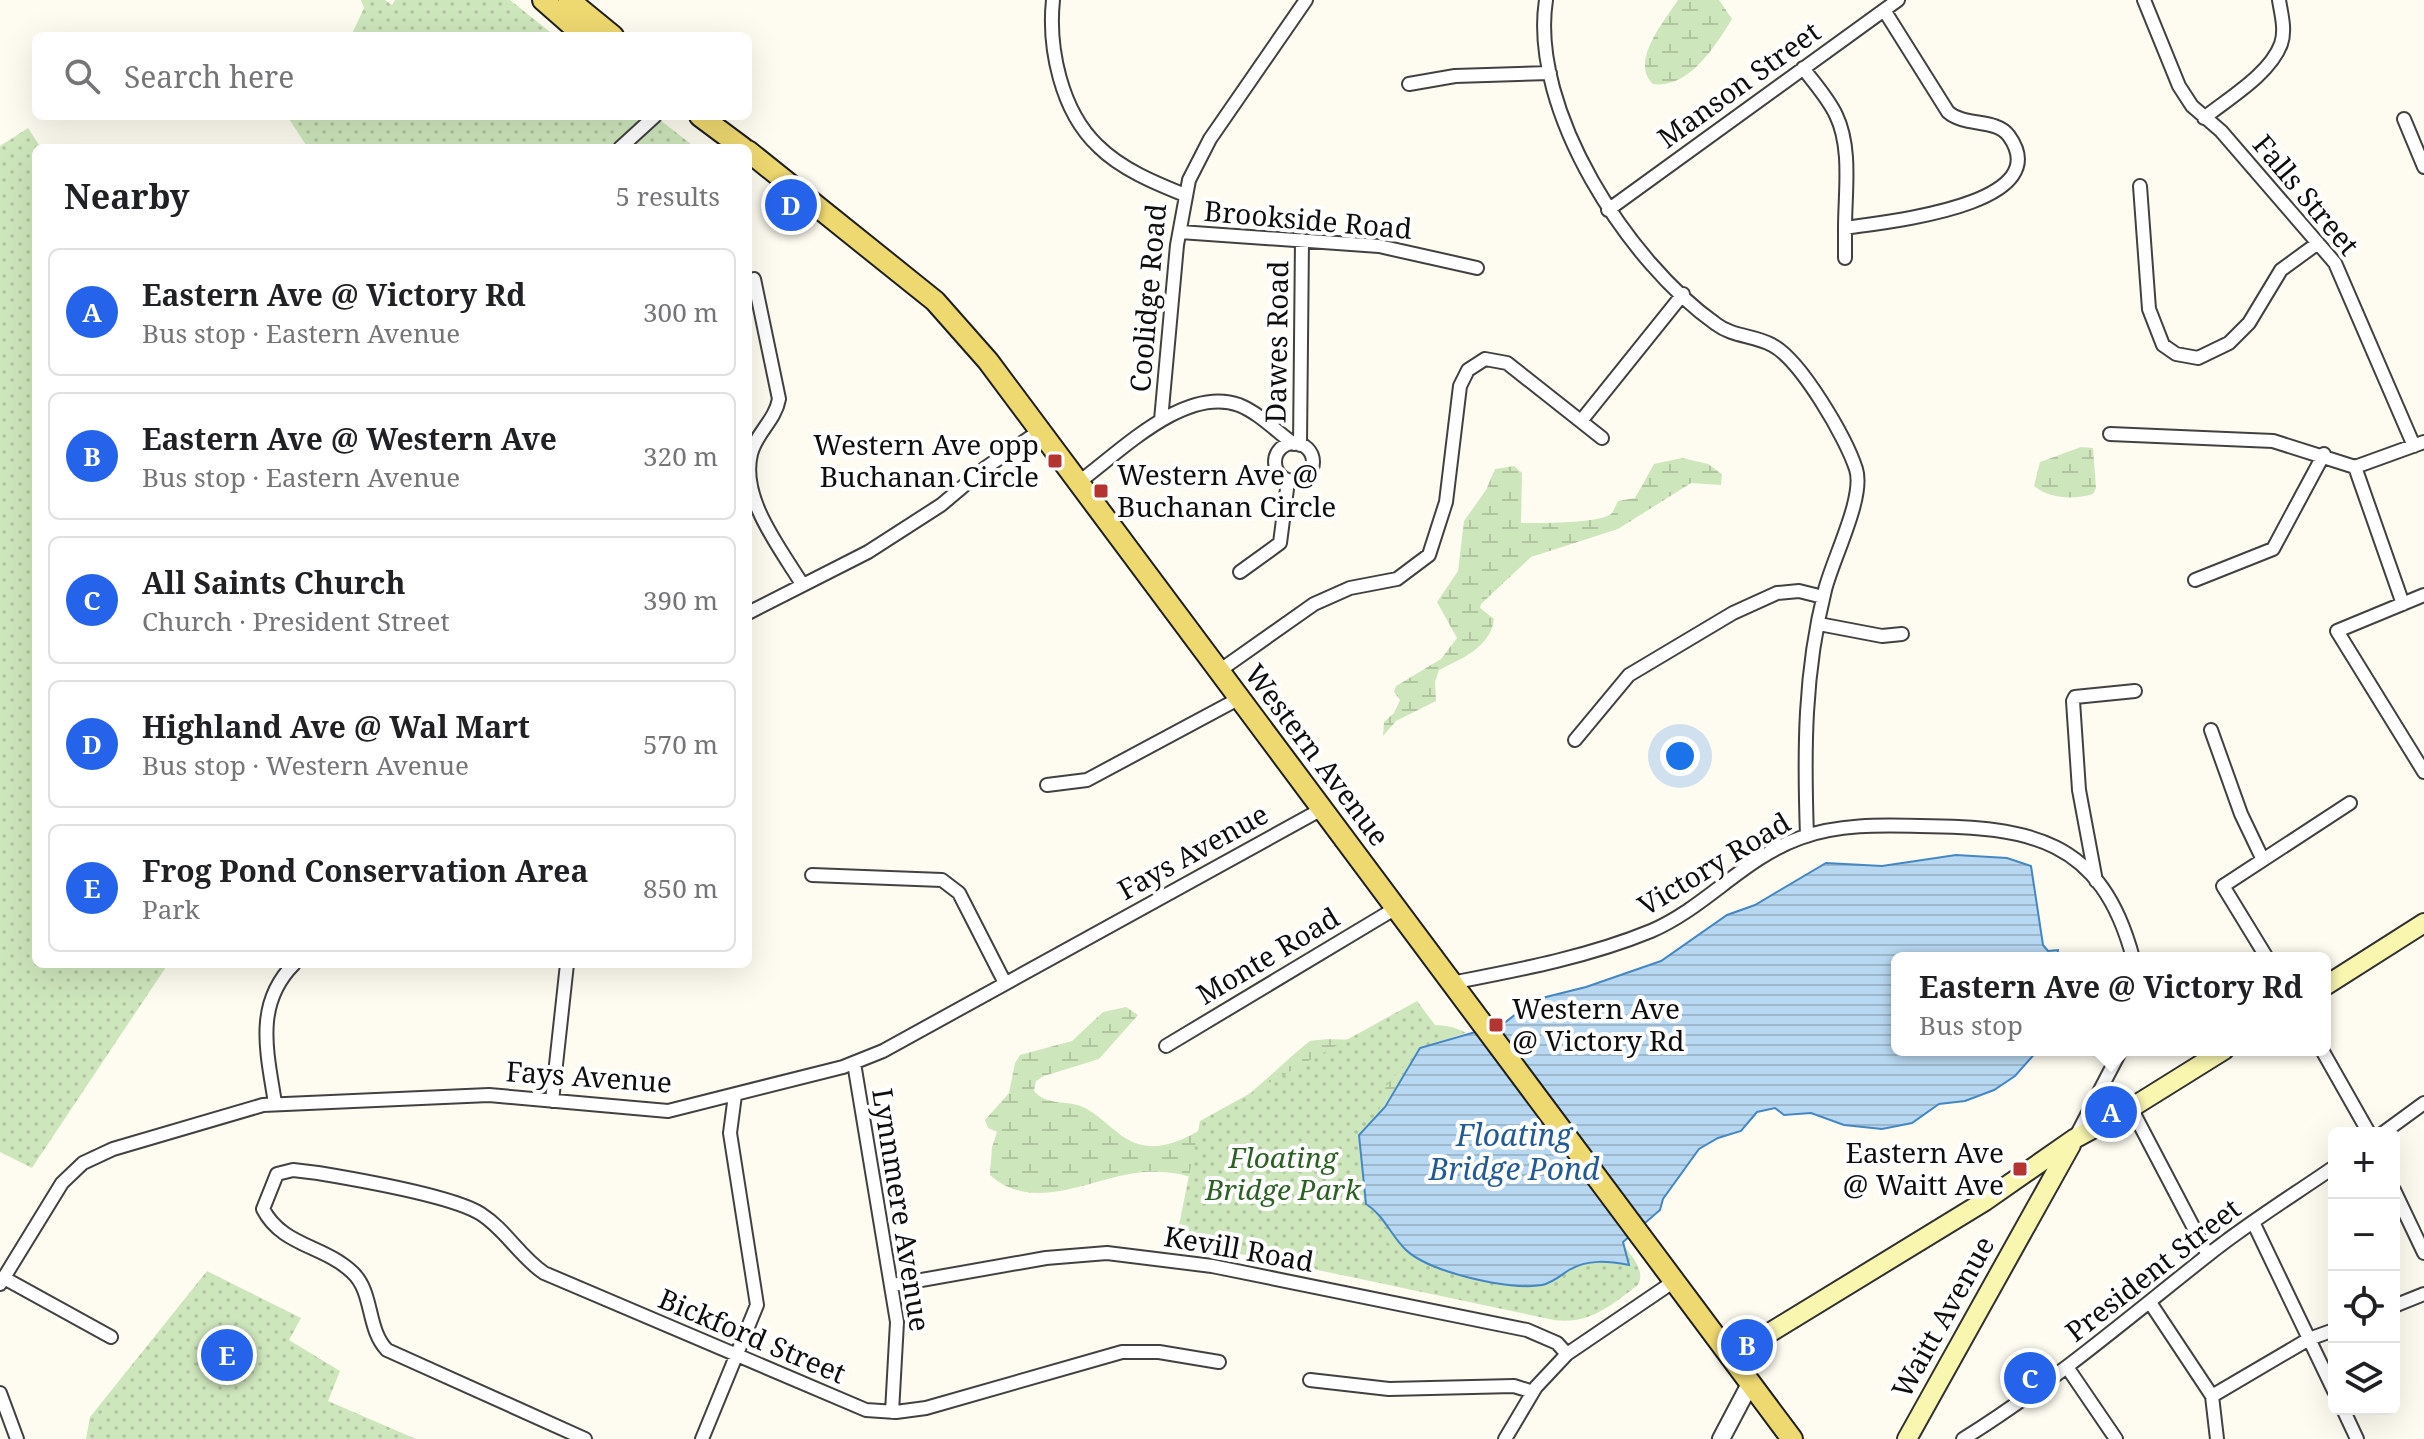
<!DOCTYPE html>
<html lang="en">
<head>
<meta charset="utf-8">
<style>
	body { margin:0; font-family:"Noto Serif",serif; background:#f6f6f6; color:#202124 }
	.controls { position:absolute; right:24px; bottom:24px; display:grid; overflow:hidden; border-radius:12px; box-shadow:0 8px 32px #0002 }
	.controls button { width:72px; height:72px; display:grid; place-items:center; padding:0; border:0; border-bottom:2px solid #e0e0e0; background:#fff; color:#202124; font:40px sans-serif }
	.you { position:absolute; left:1680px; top:756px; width:28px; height:28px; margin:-20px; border:6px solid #fff; border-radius:50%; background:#1a73e8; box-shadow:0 0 0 12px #1a73e833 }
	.badge { display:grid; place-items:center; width:52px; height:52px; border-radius:50%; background:#2563eb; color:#fff; font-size:26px; font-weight:700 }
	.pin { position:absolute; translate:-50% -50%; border:4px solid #fff; box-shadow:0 2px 8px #0006 }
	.popup { position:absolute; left:1891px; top:952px; width:440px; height:104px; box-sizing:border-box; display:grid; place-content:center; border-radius:12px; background:#fff; filter:drop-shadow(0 2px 6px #0005); font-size:26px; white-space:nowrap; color:#757577 }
	.popup b { font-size:30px; color:#202124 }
	.popup::after { content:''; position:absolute; left:50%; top:100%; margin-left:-16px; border:16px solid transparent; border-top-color:#fff }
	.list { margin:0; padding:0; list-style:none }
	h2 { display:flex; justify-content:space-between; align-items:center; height:104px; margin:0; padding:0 32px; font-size:34px }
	h2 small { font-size:26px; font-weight:400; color:#757577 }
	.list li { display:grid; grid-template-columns:52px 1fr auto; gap:24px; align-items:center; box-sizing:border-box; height:128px; margin:0 16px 16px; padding:0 16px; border:2px solid #e0e0e0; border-radius:12px }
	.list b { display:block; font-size:30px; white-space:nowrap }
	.list p { margin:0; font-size:26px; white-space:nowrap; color:#757577 }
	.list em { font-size:26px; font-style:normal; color:#757577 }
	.icon { flex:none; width:44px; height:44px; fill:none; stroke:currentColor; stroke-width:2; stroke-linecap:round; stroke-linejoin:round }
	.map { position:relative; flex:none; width:2424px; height:1439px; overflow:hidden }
	.search { position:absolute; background:#fff; box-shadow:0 8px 32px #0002; left:32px; top:32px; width:720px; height:88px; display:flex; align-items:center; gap:20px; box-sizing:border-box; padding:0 28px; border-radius:12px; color:#757577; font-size:30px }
	.panel { position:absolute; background:#fff; box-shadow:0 8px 32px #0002; left:32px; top:144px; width:720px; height:824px; border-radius:12px }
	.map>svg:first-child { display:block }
	.wetland { fill:url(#wetland-marsh) }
	.park { fill:url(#park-dots) }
	.water { fill:url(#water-rules); stroke:#4587c3; stroke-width:2 }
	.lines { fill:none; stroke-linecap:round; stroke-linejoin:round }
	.minor-casing { stroke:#414141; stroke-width:16 }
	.tertiary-casing { stroke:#414141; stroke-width:20 }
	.secondary-casing { stroke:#303030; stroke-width:22 }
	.primary-casing { stroke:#1f1f1f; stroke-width:24 }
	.minor { stroke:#fff; stroke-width:12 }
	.tertiary { stroke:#fff; stroke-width:16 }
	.secondary { stroke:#f9f6b0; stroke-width:18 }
	.primary { stroke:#eed870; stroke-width:20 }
	.poi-dot { fill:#b33430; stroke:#fff; stroke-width:3 }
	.labels { text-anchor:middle; stroke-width:8; stroke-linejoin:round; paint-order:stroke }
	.street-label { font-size:28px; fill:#0e0e0e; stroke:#fff }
	.poi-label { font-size:28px; fill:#0e0e0e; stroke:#fff; text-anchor:end }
	.park-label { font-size:28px; font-style:italic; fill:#2b6023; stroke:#fff }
	.water-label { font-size:30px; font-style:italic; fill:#215a96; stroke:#fff }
</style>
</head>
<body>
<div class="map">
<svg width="2424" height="1439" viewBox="0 0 2424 1439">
	<defs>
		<pattern id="wetland-marsh" width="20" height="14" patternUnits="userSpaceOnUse" patternTransform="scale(2)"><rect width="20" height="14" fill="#cee6bc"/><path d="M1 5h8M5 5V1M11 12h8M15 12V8" fill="none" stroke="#b0c4a0"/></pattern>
		<pattern id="park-dots" width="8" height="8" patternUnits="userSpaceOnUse" patternTransform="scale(2)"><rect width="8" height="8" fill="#cee6bc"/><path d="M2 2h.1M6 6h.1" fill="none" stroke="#b0c4a0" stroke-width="1.8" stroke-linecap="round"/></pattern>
		<pattern id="water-rules" width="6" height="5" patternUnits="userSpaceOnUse" patternTransform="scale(2)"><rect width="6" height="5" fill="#b8d8f1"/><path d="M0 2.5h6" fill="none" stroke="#9db8cd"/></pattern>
	</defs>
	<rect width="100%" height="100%" fill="#fefcf0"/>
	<path class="wetland" d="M1678,0H1719L1732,19C1716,45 1689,89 1653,84C1629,62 1665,20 1678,0Z
		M2081,447L2093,448L2096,488L2093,494C2074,500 2050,499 2034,486L2040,462Z
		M1682,458L1708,464L1722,474L1721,485L1691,483L1618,529L1531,557L1481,604L1480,608L1494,619C1491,647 1461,659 1439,670L1435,682L1436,701L1396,721L1383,736L1384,722L1394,713L1400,700L1394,692L1396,686L1441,659L1457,638L1437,602L1458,571L1464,521L1486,490L1495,469L1514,466L1522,473L1521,523C1537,523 1601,524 1612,513C1613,512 1617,503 1618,501L1635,498L1654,464Z
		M1126,1007L1138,1015L1099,1059L1044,1076L1036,1081L1034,1091C1048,1107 1068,1099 1085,1108C1105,1118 1119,1140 1142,1145C1194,1157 1271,1071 1310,1041C1330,1037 1348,1041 1367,1039C1402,1035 1433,1014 1466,1033L1420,1048L1379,1114V1213C1392,1236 1407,1248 1427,1265L1615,1284L1198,1251L1190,1243L1197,1179C1179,1172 1154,1170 1135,1173C1088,1180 1032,1213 990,1175L992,1147L997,1132L988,1128L985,1120L1009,1093L1015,1063L1020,1055L1072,1041L1103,1012Z"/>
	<path class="park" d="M361,0H385L392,5L395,0H510L555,36H351L364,8Z
		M287,116H655L696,148H308Z
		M28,128L41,148H36V964H168L32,1168L0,1152V146Z
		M1417,1001L1444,1037C1425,1052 1395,1068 1384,1091C1372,1115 1378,1218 1389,1244L1421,1263L1439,1265L1617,1238C1627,1251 1647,1268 1638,1285C1611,1305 1590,1325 1554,1320L1176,1240L1200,1121Z
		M207,1271L301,1318L289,1340L340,1371L328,1401L416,1439H86L90,1417Z"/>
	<path class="water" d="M1956,855L2007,858L2031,866L2043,945L2048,951L2058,950L2057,958H1897V1050H2038L2015,1076L1994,1090L1965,1101L1939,1104L1912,1123L1882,1129L1844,1125L1811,1113L1784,1115L1775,1108L1757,1112L1741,1131L1718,1138L1699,1149L1663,1199L1660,1210L1623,1242L1629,1265C1608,1261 1588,1259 1569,1270C1560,1276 1552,1283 1542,1285C1510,1291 1429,1272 1406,1250C1391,1236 1384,1215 1366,1204L1359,1135L1385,1107L1420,1048L1503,1024L1534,1000L1586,987L1661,961L1727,915L1755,905L1826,863L1882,866Z"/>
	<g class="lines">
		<g class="minor-casing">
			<path id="minor" d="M1053,0C1048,48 1061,111 1098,146C1121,169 1155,183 1185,195
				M1546,0C1529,110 1629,263 1716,324C1733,337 1754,335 1772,345C1801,360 1846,438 1856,469C1865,497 1833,558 1825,590C1804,673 1804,751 1807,836
				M2144,0L2179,86L2192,106L2221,131L2335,263L2414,446
				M1803,68C1814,83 1828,98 1836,115C1852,148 1845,192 1845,228C1882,222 2059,206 2009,136C1996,118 1965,127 1948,112L1884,10
				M1409,84L1455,76L1550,73
				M2204,118C2229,98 2270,74 2281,44C2286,30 2281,13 2279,0
				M2404,119L2424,167
				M620,148L655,116
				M2140,186L2149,309L2163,345L2176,354L2198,358L2229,343L2249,323L2281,270L2318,243
				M1608,210L1898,0
				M1180,232L1379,246L1477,268
				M1845,258V228
				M754,279L779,399C775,421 756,433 751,454C740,498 780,548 802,584
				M1161,420L1177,245L1189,180L1210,139L1306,0
				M1581,421L1683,294
				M2110,434L2273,441L2355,467L2424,442
				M1275 462a19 19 0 1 1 38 0a19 19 0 1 1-38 0Z
				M1300,445L1302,240
				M2355,467L2403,604
				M1079,482C1120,452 1185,385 1239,405C1259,413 1276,431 1294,444
				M1240,572L1280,543L1288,481
				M2195,580L2273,549L2324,454
				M2424,595L2337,631L2424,772
				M748,613L868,552L941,505L985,468L1041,430
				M1819,624L1882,636L1902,634
				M1219,671L1314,604L1350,588L1397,579L1429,555L1446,502L1460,386L1468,370L1485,359L1507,363L1602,438
				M2211,730L2241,814L2263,860
				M1575,740L1629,675L1733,613L1777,593L1799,591L1823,597
				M1047,785L1087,780L1240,698
				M812,875L942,880L959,893L1005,983
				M2096,881L2079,790L2073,701L2075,697L2135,691
				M2267,958L2223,886L2350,803
				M1451,983C1518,970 1588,957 1651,931C1705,908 1744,858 1800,838C1838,824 1880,825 1920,826C2030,827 2101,838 2133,958
				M1166,1046L1396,908
				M2322,1050L2369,1133
				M854,1063L897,1322L892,1412
				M552,1101L567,964
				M275,1103C267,1052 254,1004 294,964
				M2131,1108L2208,1255
				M2383,1133L2424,1103
				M2076,1136L2121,1050
				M2394,1190L2424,1253
				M2253,1222L2334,1391
				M4,1278L111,1337
				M0,1284L62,1183L83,1163L113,1149L263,1105L489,1095L668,1111L843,1067L883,1051L1322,809
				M893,1285L1046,1258L1107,1253L1212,1266L1527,1330L1557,1343L1567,1354
				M2151,1304L2212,1396L2309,1339L2334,1330
				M2394,1306L2424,1294
				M2067,1367L2116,1439
				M1310,1380L1389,1389L1514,1386L1533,1392
				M0,1393L17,1439
				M2212,1396L2217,1439
				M2343,1409L2357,1439
				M585,1439L387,1350C366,1328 374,1292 352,1272C323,1245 282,1246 263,1209L277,1174L293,1170L318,1173C354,1179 453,1196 481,1214C506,1230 519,1256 544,1273L866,1410L896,1412L926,1408L1122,1352H1159L1219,1362
				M702,1439L757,1305L730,1133L735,1095
				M1505,1439L1536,1387L1567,1354L1673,1282
				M1963,1439C2050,1385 2128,1318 2208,1255C2248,1223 2292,1196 2334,1167"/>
		</g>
		<g class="tertiary-casing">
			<path id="tertiary" d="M1721,1439L1750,1384"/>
		</g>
		<g class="secondary-casing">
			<path id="secondary" d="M2325,986L2424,923
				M1730,1357L1985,1201L2074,1139L2131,1108L2224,1050
				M1907,1439L2071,1145"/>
		</g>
		<g class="primary-casing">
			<path id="primary" d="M543,0L584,36
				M569,0L613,36
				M700,116L743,148
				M748,151L935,301L988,361L1792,1439"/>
		</g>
		<use href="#minor" class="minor"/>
		<use href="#tertiary" class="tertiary"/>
		<use href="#secondary" class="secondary"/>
		<use href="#primary" class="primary"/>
	</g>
	<g class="poi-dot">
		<rect x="1047" y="453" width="16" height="16" rx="4"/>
		<rect x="1093" y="483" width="16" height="16" rx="4"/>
		<rect x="1488" y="1017" width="16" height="16" rx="4"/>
		<rect x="2012" y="1161" width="16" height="16" rx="4"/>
	</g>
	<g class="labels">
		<g class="street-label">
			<text transform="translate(1739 85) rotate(-36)" y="10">Manson Street</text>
			<text transform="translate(2306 195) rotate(50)" y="10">Falls Street</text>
			<text transform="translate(1308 220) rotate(5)" y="10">Brookside Road</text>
			<text transform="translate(1148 298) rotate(-85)" y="10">Coolidge Road</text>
			<text transform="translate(1277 342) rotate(-89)" y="10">Dawes Road</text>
			<text transform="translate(1317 755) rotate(53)" y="10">Western Avenue</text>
			<text transform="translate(1193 852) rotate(-29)" y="10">Fays Avenue</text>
			<text transform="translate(1714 864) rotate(-31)" y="10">Victory Road</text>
			<text transform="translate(1268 956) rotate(-31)" y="10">Monte Road</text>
			<text transform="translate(589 1077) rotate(4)" y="10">Fays Avenue</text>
			<text transform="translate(901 1210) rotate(81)" y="10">Lynnmere Avenue</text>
			<text transform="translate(1239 1249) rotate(10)" y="10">Kevill Road</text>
			<text transform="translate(2153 1270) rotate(-38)" y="10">President Street</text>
			<text transform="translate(1943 1317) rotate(-61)" y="10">Waitt Avenue</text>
			<text transform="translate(752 1336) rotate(23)" y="10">Bickford Street</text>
		</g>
		<g class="poi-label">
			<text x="1039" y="455">Western Ave opp<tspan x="1039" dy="32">Buchanan Circle</tspan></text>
			<text x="1117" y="485" text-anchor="start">Western Ave @<tspan x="1117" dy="32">Buchanan Circle</tspan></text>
			<text x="1512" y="1019" text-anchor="start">Western Ave<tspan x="1512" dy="32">@ Victory Rd</tspan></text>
			<text x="2004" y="1163">Eastern Ave<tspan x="2004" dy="32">@ Waitt Ave</tspan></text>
		</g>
		<g class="park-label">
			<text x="1283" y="1168">Floating<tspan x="1283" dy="32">Bridge Park</tspan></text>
		</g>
		<g class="water-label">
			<text x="1514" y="1146">Floating<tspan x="1514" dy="34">Bridge Pond</tspan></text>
		</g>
	</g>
</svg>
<div class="controls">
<button>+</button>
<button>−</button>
<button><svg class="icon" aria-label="locate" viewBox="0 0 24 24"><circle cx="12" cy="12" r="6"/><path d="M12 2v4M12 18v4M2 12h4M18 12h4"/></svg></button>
<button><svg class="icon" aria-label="layers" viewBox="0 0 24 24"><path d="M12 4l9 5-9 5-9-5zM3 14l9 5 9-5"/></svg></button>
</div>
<div class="you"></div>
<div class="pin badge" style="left:2111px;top:1112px">A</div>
<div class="popup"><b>Eastern Ave @ Victory Rd</b>Bus stop</div>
<div class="pin badge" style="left:1747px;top:1345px">B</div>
<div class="pin badge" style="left:2030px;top:1378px">C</div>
<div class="pin badge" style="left:791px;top:205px">D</div>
<div class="pin badge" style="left:227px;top:1355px">E</div>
<div class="search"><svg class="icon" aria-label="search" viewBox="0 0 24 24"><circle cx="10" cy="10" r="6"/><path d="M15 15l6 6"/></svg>Search here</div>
<section class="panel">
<h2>Nearby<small>5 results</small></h2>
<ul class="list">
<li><span class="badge">A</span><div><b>Eastern Ave @ Victory Rd</b><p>Bus stop · Eastern Avenue</p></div><em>300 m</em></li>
<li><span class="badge">B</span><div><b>Eastern Ave @ Western Ave</b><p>Bus stop · Eastern Avenue</p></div><em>320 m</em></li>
<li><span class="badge">C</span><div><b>All Saints Church</b><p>Church · President Street</p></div><em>390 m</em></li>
<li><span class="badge">D</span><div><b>Highland Ave @ Wal Mart</b><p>Bus stop · Western Avenue</p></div><em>570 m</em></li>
<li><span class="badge">E</span><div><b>Frog Pond Conservation Area</b><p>Park</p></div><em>850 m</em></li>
</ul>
</section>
</div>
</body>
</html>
